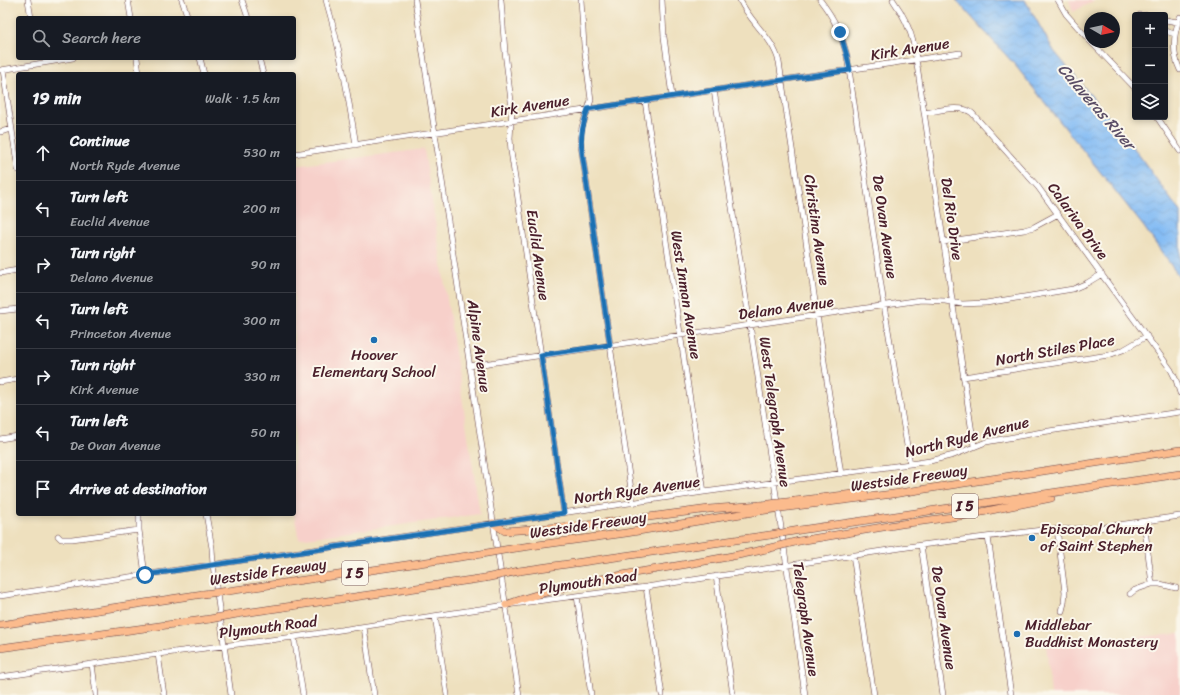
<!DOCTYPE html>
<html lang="en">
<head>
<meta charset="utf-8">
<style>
	body { margin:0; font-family:Sriracha,sans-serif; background:#20242c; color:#f1f3f6 }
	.controls { position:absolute; right:12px; top:12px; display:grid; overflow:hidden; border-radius:4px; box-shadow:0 2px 6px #0003 }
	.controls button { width:36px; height:36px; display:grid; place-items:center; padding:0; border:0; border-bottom:1px solid #363941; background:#171b24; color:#f1f3f6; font:20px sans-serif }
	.compass { position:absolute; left:1084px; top:12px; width:36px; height:36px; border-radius:50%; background:#171b24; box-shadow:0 2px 6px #0003; rotate:99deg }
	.stop { position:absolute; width:12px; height:12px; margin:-9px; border:3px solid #1f6fb2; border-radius:50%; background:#fff }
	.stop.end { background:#1f6fb2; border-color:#fff; box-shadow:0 1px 4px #0008 }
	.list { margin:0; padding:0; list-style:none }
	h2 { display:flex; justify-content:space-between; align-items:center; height:52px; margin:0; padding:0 16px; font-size:17px }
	h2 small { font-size:13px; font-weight:400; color:#9ea1a6 }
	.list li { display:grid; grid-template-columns:26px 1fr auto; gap:12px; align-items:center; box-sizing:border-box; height:56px; padding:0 16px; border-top:1px solid #363941 }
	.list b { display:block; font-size:15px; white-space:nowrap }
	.list p { margin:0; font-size:13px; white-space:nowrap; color:#9ea1a6 }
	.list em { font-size:13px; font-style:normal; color:#9ea1a6 }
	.icon { flex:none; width:22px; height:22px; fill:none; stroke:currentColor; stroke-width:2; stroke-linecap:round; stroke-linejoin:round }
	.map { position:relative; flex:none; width:1180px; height:695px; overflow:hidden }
	.search { position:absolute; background:#171b24; box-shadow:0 2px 6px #0003; left:16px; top:16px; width:280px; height:44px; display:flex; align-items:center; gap:10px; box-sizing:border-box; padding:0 14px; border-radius:4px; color:#9ea1a6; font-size:15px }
	.panel { position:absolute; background:#171b24; box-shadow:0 2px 6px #0003; left:16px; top:72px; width:280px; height:444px; border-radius:4px }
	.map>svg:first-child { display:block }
	.built { fill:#f7d0ca }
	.water { fill:url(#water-waves); stroke:#676e90 }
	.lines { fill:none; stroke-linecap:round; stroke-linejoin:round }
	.minor-casing { stroke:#633c41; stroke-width:6 }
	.highway-casing { stroke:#633c41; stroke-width:8 }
	.minor { stroke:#fff; stroke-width:5 }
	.highway { stroke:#fbbb8d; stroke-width:7 }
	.highway-bridge-casing { stroke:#633c41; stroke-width:8; stroke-linecap:butt }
	.highway-bridge { stroke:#fbbb8d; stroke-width:7 }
	.route { stroke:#1f6fb2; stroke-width:5 }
	.poi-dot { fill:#1f6fb2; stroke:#fbf7ec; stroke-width:1.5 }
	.labels { text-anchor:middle; stroke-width:4; stroke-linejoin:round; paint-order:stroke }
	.shield { fill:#fbf7ec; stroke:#7f6065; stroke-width:1 }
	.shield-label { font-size:14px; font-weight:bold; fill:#4a1f2b }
	.street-label { font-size:15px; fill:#4a1f2b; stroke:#fbf7ec }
	.poi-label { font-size:15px; fill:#4a1f2b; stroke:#fbf7ec; text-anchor:start }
	.water-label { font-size:16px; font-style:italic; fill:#5b4e67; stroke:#fbf7ec }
</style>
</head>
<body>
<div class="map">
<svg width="1180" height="695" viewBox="0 0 1180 695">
	<defs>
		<pattern id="water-waves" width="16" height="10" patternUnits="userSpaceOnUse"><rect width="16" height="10" fill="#84bcf4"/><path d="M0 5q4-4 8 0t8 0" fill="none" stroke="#74a1d1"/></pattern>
	</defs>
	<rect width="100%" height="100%" fill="#fbf7ec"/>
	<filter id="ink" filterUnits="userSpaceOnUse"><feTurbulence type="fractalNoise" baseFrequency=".025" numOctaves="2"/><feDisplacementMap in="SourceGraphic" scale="8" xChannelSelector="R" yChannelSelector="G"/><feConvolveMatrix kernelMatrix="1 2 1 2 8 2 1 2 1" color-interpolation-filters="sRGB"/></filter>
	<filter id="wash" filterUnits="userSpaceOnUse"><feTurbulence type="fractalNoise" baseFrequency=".012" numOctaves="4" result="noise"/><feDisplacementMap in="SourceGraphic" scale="16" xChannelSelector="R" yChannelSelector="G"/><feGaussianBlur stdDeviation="0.9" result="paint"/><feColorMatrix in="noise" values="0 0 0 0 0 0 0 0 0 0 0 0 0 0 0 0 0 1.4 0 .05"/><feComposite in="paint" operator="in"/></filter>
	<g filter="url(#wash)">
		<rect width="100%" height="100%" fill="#eee0be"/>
		<path class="built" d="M1069,0H1095L1073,12Z
			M424,149L480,514L299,539L294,514V166Z
			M1180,634V695H1051L1046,643Z"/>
		<path class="water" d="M956,0H1025L1054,51L1131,144L1180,212V278L1144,227L1015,65Z"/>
	</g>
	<g filter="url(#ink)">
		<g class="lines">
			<g class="minor-casing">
				<path id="minor" d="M28,0L31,18
					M128,0L131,18
					M182,0L188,18
					M242,0L248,18
					M326,0C340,48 348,95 356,145
					M415,0L519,695
					M501,0L505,52L512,109L510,138L511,151L564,513
					M581,0L584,45L591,100L582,127L580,140L582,152L633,503
					M662,0L664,37L672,96
					M740,0C750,23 773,37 779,62L841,474
					M820,0C834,18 841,33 847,56L884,305L910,464
					M893,0C903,14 910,28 914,45L974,446
					M1058,0L1066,14L1090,41
					M1140,15H1145
					M1180,17C1173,35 1172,53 1180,70
					M1165,20L1178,22
					M1165,31L1175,34
					M1091,42L1135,88
					M137,58L139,74
					M200,58L204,74
					M259,58L263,74
					M1,70L73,58
					M3,70L18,170
					M714,90L784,547L805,695
					M645,101L704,492
					M924,113C938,111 961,104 972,113L1038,187L1171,370L1176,380L1180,393
					M1157,117L1180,151
					M0,132L12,129
					M294,154L960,53
					M943,242L1024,230L1034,227L1058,214
					M0,273L18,270
					M0,311L18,309
					M469,366L921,300L945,301L962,304L986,303L1073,289L1087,283L1102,274
					M963,377L1109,355L1123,350L1147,336
					M0,382L18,379
					M0,439L18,436
					M139,514V530L145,575
					M206,514L212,548L213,565L231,695
					M1144,522L1152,584H1160L1176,588
					M1057,529L1065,592L1064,603L1062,611
					M58,536L61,539H72L139,530
					M988,537L1011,695
					M921,545L943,695
					M853,555L874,695
					M716,576L733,695
					M646,587L662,695
					M1130,594L1135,590L1152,584
					M0,596L704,492L910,464L930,461L954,455L986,442L1042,432L1180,412
					M577,596L591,695
					M435,616L447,695
					M364,627L374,695
					M294,637L303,695
					M158,654L164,695
					M92,664L96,695
					M0,677L92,664L158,654L294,637L506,605L646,587L921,545L1042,530L1098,528L1180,516"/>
			</g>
			<g class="highway-casing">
				<path id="highway" d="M795,501L853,494H865
					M796,506L893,494L1180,450
					M493,523L505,531L533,529L588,525L709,509L761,505
					M800,530L1180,474
					M799,541L901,524L967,515L1051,498
					M516,548L626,533L759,511
					M519,571L770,535
					M228,591L481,554
					M506,605C528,596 550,591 573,585C637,570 702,564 766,549
					M237,614L485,578
					M0,625L203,594
					M0,648L210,619"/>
			</g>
			<use href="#minor" class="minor"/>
			<use href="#highway" class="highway"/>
			<g class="highway-bridge-casing">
				<path id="highway-bridge" d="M761,505L795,501
					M759,511L796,506
					M770,535L800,530
					M766,549L799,541
					M481,554L516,548
					M485,578L519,571
					M203,594L228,591
					M210,619L237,614"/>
			</g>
			<use href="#highway-bridge" class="highway-bridge"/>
		</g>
	</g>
	<g class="lines" filter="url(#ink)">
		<path class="route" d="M145,575L564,513L541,355L610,345L582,152C580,135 583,125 588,109L850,70L847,56L840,32"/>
	</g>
	<g class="poi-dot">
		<circle cx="374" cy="340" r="4"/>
		<circle cx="1032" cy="538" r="4"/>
		<circle cx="1017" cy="634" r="4"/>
	</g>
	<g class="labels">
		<g class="shield">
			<rect x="952" y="494" width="26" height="24" rx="3"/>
			<rect x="342" y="561" width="26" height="24" rx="3"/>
		</g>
		<g class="shield-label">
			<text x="965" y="511">I 5</text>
			<text x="355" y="578">I 5</text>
		</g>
		<g class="street-label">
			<text transform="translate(910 49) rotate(-9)" y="5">Kirk Avenue</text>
			<text transform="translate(530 106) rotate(-9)" y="5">Kirk Avenue</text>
			<text transform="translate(952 219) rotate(82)" y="5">Del Rio Drive</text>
			<text transform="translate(1078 221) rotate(54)" y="5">Calariva Drive</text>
			<text transform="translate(885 227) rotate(82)" y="5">De Ovan Avenue</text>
			<text transform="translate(817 230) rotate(82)" y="5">Christina Avenue</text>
			<text transform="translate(538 255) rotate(82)" y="5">Euclid Avenue</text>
			<text transform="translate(686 295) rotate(81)" y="5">West Inman Avenue</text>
			<text transform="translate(786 308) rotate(-8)" y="5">Delano Avenue</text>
			<text transform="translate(479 346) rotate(82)" y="5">Alpine Avenue</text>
			<text transform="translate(1055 350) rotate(-10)" y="5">North Stiles Place</text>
			<text transform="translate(775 412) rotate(82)" y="5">West Telegraph Avenue</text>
			<text transform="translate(967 437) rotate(-14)" y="5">North Ryde Avenue</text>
			<text transform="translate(909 478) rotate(-8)" y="5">Westside Freeway</text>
			<text transform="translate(637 490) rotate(-8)" y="5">North Ryde Avenue</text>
			<text transform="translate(588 525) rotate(-8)" y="5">Westside Freeway</text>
			<text transform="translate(268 572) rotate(-8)" y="5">Westside Freeway</text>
			<text transform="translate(588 582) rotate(-8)" y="5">Plymouth Road</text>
			<text transform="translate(944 618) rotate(82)" y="5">De Ovan Avenue</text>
			<text transform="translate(806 619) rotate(82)" y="5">Telegraph Avenue</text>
			<text transform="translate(268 627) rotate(-7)" y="5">Plymouth Road</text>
		</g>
		<g class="poi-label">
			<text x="374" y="360" text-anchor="middle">Hoover<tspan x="374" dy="17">Elementary School</tspan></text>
			<text x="1040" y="534">Episcopal Church<tspan x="1040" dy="17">of Saint Stephen</tspan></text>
			<text x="1025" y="630">Middlebar<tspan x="1025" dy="17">Buddhist Monastery</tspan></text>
		</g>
		<g class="water-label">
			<text transform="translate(1097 106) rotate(49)" y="6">Calaveras River</text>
		</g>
	</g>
</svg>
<div class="controls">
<button>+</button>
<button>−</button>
<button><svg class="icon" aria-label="layers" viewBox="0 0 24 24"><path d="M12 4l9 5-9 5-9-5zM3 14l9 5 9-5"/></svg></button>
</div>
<svg class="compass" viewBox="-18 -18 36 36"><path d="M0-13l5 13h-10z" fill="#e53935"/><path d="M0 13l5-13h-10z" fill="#9ea1a6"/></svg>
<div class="stop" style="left:145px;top:575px"></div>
<div class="stop end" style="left:840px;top:32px"></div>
<div class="search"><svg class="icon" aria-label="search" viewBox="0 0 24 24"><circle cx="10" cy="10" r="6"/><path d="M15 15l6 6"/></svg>Search here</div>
<section class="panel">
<h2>19 min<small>Walk · 1.5 km</small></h2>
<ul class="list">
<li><svg class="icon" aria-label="ahead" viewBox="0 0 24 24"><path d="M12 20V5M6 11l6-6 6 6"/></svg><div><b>Continue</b><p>North Ryde Avenue</p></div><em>530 m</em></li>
<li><svg class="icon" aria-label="left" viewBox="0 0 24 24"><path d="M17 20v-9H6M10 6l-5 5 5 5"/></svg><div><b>Turn left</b><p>Euclid Avenue</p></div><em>200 m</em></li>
<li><svg class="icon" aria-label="right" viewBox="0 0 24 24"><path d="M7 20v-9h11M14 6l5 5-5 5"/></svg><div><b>Turn right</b><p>Delano Avenue</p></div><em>90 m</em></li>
<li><svg class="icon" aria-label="left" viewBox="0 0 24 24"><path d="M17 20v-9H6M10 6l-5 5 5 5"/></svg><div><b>Turn left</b><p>Princeton Avenue</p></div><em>300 m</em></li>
<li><svg class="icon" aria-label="right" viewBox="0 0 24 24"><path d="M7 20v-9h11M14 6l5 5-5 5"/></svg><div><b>Turn right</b><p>Kirk Avenue</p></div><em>330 m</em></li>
<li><svg class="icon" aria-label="left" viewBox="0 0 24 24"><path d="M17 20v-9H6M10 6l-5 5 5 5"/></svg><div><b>Turn left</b><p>De Ovan Avenue</p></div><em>50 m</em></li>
<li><svg class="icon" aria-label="arrive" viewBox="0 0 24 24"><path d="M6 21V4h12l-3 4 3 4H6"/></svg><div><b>Arrive at destination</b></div></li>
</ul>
</section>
</div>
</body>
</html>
